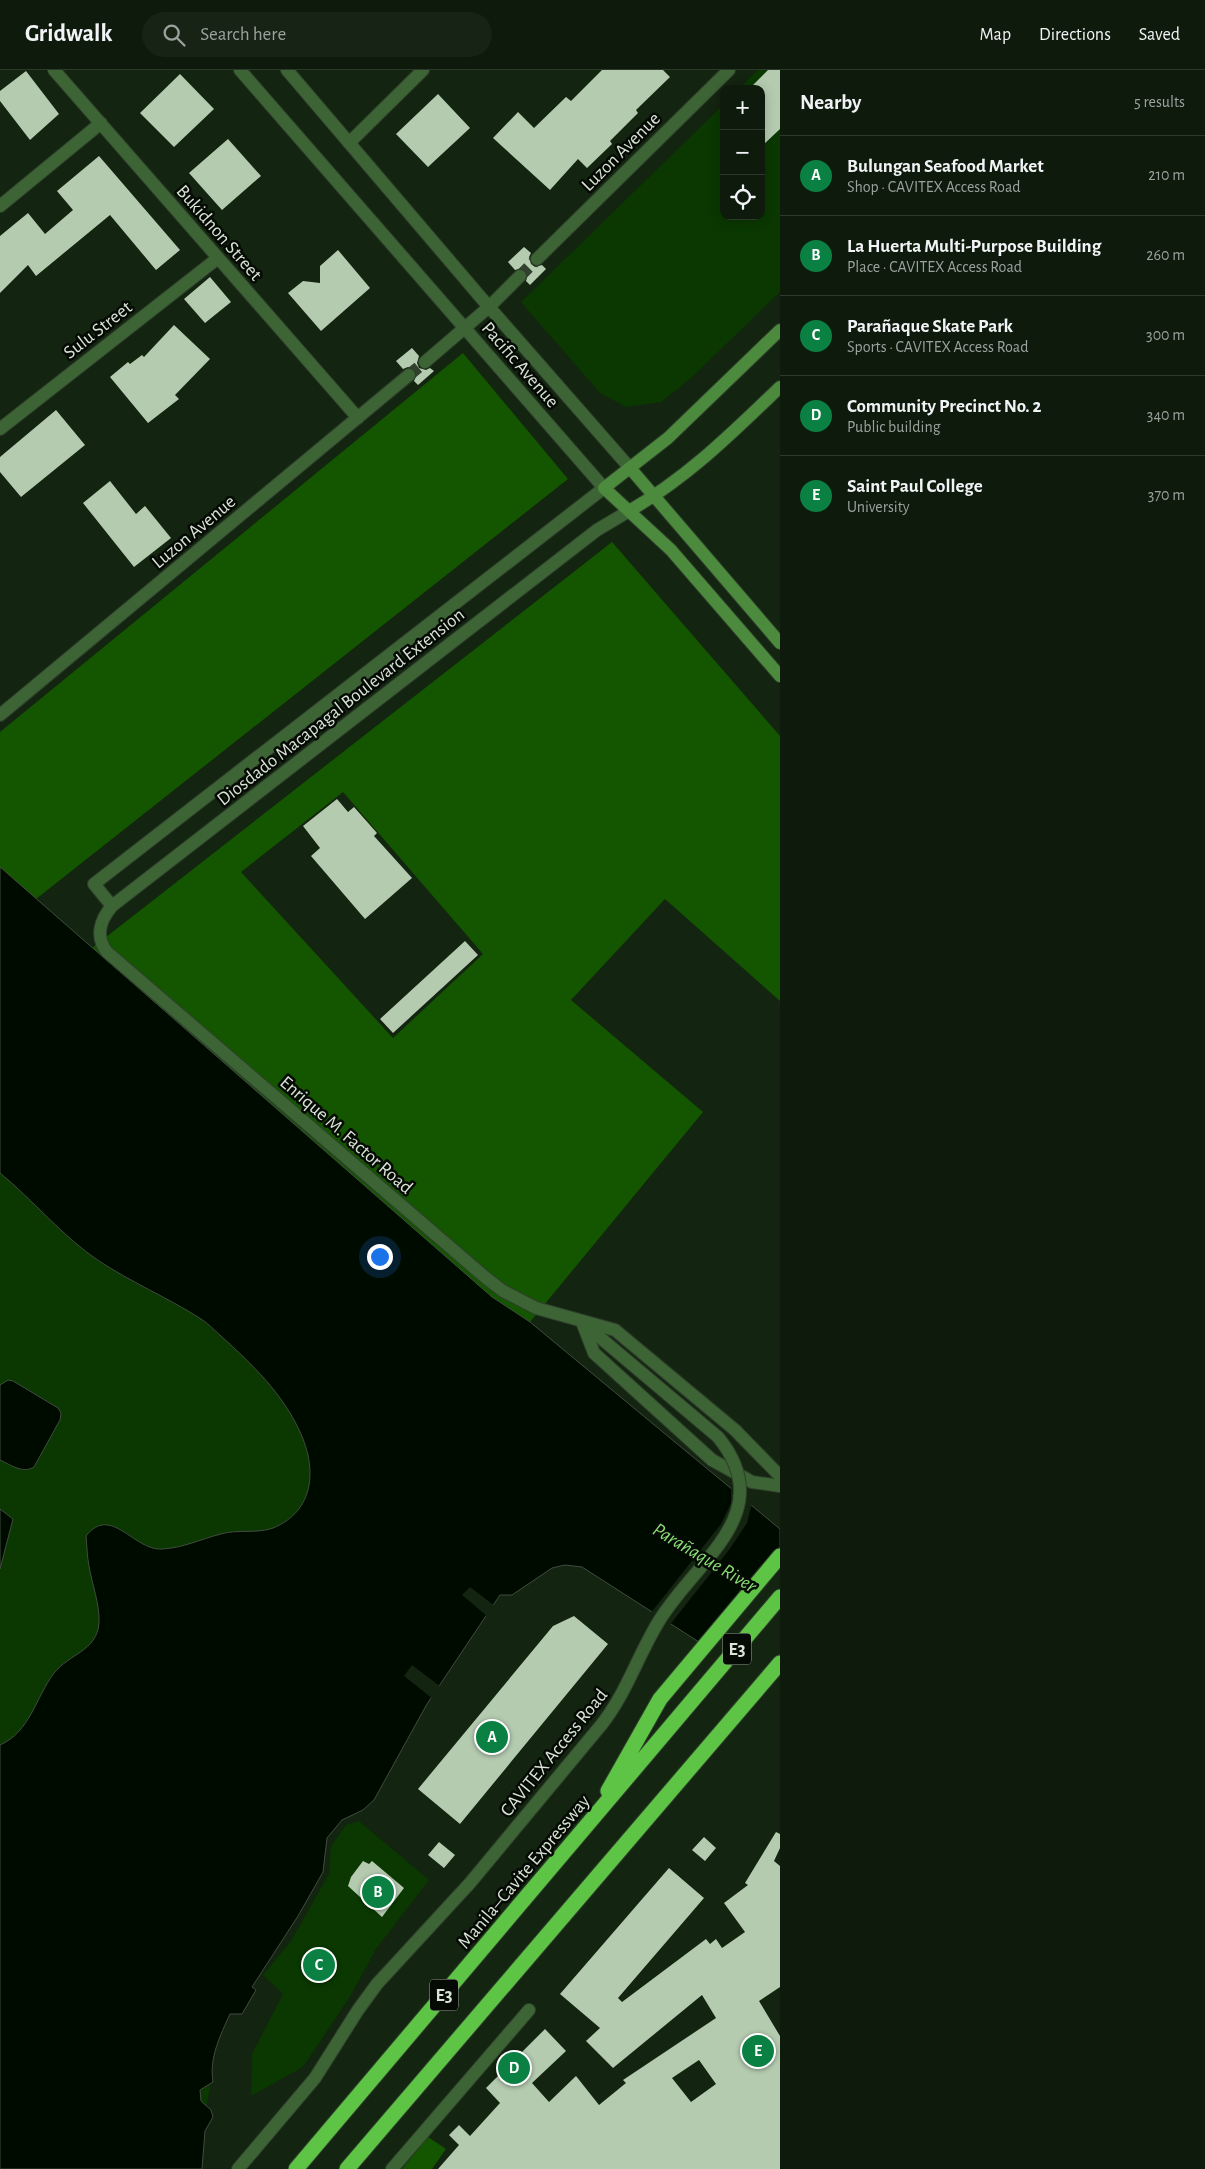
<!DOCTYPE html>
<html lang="en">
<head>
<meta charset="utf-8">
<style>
	body { margin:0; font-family:"Alegreya Sans",sans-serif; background:#172415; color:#f1f3f6 }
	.controls { position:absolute; right:15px; top:15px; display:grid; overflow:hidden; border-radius:10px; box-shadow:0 2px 12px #0003 }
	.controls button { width:45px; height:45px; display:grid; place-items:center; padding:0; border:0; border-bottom:1px solid #2e392d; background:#0e1b0c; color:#f1f3f6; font:25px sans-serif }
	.you { position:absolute; left:379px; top:1186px; width:18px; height:18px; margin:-12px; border:4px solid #fff; border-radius:50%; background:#1a73e8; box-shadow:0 0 0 8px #1a73e833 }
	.badge { display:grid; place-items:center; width:32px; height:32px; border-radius:50%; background:#0b8043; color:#fff; font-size:16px; font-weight:700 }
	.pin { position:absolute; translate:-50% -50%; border:2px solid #fff; box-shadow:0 1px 5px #0006 }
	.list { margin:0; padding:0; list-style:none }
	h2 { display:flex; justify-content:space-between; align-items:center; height:65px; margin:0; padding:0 20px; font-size:21px }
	h2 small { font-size:16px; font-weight:400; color:#9ba19d }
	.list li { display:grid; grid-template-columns:32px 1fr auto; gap:15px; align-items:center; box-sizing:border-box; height:80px; padding:0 20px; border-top:1px solid #2e392d }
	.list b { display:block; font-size:19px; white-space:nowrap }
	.list p { margin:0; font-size:16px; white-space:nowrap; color:#9ba19d }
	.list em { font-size:16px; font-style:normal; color:#9ba19d }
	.icon { flex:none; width:28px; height:28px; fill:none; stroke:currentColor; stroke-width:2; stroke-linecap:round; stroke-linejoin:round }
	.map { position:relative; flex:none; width:780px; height:2099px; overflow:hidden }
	header { display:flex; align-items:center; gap:30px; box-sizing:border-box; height:70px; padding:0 25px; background:#0e1b0c; border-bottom:1px solid #2e392d }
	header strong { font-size:24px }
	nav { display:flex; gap:28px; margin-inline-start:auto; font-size:18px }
	.search { width:350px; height:45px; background:#172415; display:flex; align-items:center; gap:12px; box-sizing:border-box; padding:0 18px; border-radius:28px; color:#9ba19d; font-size:19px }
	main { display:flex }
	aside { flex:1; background:#0e1b0c }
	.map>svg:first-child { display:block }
	.green { fill:#0a3800 }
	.forest { fill:#145600; fill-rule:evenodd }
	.water { fill:#000b00; stroke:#414c40 }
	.pier { fill:#132410 }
	.building { fill:#b5cbb0; fill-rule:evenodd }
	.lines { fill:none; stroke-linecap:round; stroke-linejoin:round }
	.street-tunnel { stroke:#31412e; stroke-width:12; stroke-dasharray:12 6; stroke-linecap:butt }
	.street-casing { stroke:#2f3f2c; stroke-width:14 }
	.secondary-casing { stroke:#2f3f2c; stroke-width:14 }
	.highway-casing { stroke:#2f3f2c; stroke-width:17 }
	.street { stroke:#3d6435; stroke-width:12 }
	.secondary { stroke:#4c8a3d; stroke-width:12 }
	.highway { stroke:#5ec446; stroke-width:15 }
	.street-bridge-casing { stroke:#2f3f2c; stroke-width:14; stroke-linecap:butt }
	.street-bridge { stroke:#3d6435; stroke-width:12 }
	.labels { text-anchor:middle; stroke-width:5; stroke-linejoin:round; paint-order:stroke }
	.shield { fill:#050b04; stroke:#99a398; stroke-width:1 }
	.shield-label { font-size:18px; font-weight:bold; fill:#d9e4d7 }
	.street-label { font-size:19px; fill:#d9e4d7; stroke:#050b04 }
	.water-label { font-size:20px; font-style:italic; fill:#89dc76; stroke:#050b04 }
</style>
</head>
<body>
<header>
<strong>Gridwalk</strong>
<div class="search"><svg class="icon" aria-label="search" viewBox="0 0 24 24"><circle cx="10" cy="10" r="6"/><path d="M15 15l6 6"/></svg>Search here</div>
<nav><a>Map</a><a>Directions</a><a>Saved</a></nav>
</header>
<main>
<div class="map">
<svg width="780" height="2099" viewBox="0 0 780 2099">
	<rect width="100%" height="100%" fill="#132410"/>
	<path class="green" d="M758,0H780V222L690,309L661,332L626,337L600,323L521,232L724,34V146H761V19H739Z
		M0,1103L98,1191L200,1248L351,1380L94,1892L212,2006L195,2099H0Z
		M359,1751L429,1810L376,1879L349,1928L303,1997L251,2026L252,1984L283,1924L263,1905L291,1871L329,1804L331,1776L346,1755Z"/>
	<path class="forest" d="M463,283L568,409L36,829L0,797V662Z
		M612,472L780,666V931L665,829L571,930L703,1042L530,1252L492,1227L92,878ZM343,722L483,884L393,968L241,802Z
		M428,2067L446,2079L432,2099H402Z"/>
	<path class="water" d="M0,797L492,1227L530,1252L780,1459V1624L582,1497L565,1495L552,1498L512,1525H500L427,1634L374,1730L363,1740L342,1750L327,1768L323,1802L298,1846L252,1917L256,1920L242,1944H230C220,1966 209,1988 213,2012L200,2020L201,2031L211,2040L213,2047L205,2061L202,2099H0V1675C30,1662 36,1627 54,1603C69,1584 97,1581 99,1553C100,1534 92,1515 89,1496C87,1486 87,1476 86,1466C111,1434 134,1481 162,1479C183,1478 201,1469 221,1464C237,1459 257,1464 273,1458C315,1441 317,1398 300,1362C283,1324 252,1294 221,1266C214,1260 207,1252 198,1247C166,1227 131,1212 99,1191C63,1167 34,1131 0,1103Z
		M8,1310L13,1311L58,1338L61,1343L60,1350L34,1397C23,1404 11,1395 0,1390V1315Z
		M0,1439L13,1449L0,1499Z"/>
	<path class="pier" d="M731,1415L752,1433L747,1453L729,1480L669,1556L650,1544L721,1454L731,1433Z
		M780,1475V1627L697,1574Z
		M470,1517L495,1536L488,1547L462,1525Z
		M412,1595L441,1617L433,1629L404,1606Z"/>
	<path class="building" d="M602,0H663L670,7L636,40L638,43L610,71L612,74L587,98L578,89L550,120L493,68L518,42L534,58L566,27L571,31Z
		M768,0H780V59L761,77V19H749Z
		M26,1L59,44L30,70L0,31V21Z
		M180,4L214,39L174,77L140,43Z
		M438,24L470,58L428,97L396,64Z
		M228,69L261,106L222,140L189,103Z
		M99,86L180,180L156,200L110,145L36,206L28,195L0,223V166L28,143L45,164L73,140L57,121Z
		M524,177L531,183L529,187L531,194L535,197L542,195L546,199L530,215L526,211L528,204L526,201L522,198L515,200L508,192Z
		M338,180L370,218L321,261L288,223L303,211L320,213V196Z
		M210,207L231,232L205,253L184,229Z
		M174,255L210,289L175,325L179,329L148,353L110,307L128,292L130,294L142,285L144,287Z
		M412,278L419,286L417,293L419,298L426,300L430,298L434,301L418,315L414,311L417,304L415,299L408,297L403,299L396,291Z
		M56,340L85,375L21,427L0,402V387Z
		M110,411L136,444L145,436L171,468L134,497L83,433Z
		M337,729L348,742L354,737L377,763L374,766L412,808L365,849L311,786L320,778L303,756Z
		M465,871L478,885L393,963L380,949Z
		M574,1546L608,1574L460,1754L418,1719L553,1556Z
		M776,1762L780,1764V1778L774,1791L780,1796V1917L759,1931L780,1966V2099H438L459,2075L449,2065L459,2055L470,2066L500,2033L486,2018L545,1959L566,1981L532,2013L549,2032L576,2006L599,2035L626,2013L623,2010L716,1948L702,1925L613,1998L586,1971L600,1958L560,1924L669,1798L704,1828L618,1928L622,1932L706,1869L710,1874L716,1869L722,1878L745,1862L724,1833L748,1815L745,1813ZM699,1990L716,2014L691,2032L672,2008Z
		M704,1767L716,1778L705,1791L692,1780Z
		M439,1772L455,1785L444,1798L428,1785Z
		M363,1791L369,1794L372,1791L404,1818L382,1847L348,1816L351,1807Z"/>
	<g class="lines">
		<path class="street-tunnel" d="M520,206L537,189
			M409,305L425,292"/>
		<g class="street-casing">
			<path id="street" d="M54,0L358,348
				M287,0L489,237L630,398
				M349,73L423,0
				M0,136L101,53
				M537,189L729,0
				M425,292L489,237L520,206
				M0,359L218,188
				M629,441L597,460L112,836C100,850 95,867 107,882L486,1208L503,1221L536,1238L615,1260L735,1360L780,1406
				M0,645L409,305
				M112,836L94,814L604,418L240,0
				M582,1252L594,1283L712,1390L752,1412L780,1416
				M584,1254L718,1367
				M238,2099L315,2008L358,1940L377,1914L470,1813L602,1654
				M392,2099L529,1940"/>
		</g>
		<g class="secondary-casing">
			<path id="secondary" d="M780,260L668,368L604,418L671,480L780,606
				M630,398L780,573
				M629,441C687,408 732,363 780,317"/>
		</g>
		<g class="highway-casing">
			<path id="highway" d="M608,1721L660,1629L780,1486
				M296,2099L780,1527
				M347,2099L780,1593"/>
		</g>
		<use href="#street" class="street"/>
		<use href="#secondary" class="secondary"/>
		<use href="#highway" class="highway"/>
		<g class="street-bridge-casing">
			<path id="street-bridge" d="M602,1654C627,1622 638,1585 659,1551C696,1490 780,1443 718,1367"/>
		</g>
		<use href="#street-bridge" class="street-bridge"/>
	</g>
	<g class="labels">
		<g class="shield">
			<rect x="723" y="1563.5" width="28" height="31" rx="4"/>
			<rect x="430" y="1909.5" width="28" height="31" rx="4"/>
		</g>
		<g class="shield-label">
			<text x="737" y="1585">E3</text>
			<text x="444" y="1931">E3</text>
		</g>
		<g class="street-label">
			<text transform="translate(620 81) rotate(-45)" y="7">Luzon Avenue</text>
			<text transform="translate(220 162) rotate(49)" y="7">Bukidnon Street</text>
			<text transform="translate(97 259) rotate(-38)" y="7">Sulu Street</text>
			<text transform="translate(521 294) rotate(49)" y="7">Pacific Avenue</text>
			<text transform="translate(193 461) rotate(-40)" y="7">Luzon Avenue</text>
			<text transform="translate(340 636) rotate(-38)" y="7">Diosdado Macapagal Boulevard Extension</text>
			<text transform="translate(347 1064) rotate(41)" y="7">Enrique M. Factor Road</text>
			<text transform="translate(553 1682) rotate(-51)" y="7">CAVITEX Access Road</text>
			<text transform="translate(523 1801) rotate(-50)" y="7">Manila–Cavite Expressway</text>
		</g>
		<g class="water-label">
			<text transform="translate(705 1487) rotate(31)" y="7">Parañaque River</text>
		</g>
	</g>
</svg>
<div class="controls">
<button>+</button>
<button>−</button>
<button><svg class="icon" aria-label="locate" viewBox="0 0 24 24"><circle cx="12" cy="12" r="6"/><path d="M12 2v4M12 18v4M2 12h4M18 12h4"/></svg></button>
</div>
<div class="you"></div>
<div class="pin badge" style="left:492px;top:1667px">A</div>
<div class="pin badge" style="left:378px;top:1822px">B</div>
<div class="pin badge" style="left:319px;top:1895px">C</div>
<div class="pin badge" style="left:514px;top:1998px">D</div>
<div class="pin badge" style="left:758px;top:1981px">E</div>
</div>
<aside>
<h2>Nearby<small>5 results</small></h2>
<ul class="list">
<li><span class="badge">A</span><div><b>Bulungan Seafood Market</b><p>Shop · CAVITEX Access Road</p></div><em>210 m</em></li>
<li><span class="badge">B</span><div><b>La Huerta Multi-Purpose Building</b><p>Place · CAVITEX Access Road</p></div><em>260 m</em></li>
<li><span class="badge">C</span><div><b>Parañaque Skate Park</b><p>Sports · CAVITEX Access Road</p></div><em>300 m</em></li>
<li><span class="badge">D</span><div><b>Community Precinct No. 2</b><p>Public building</p></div><em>340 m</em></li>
<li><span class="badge">E</span><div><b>Saint Paul College</b><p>University</p></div><em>370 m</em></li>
</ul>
</aside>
</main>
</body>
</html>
